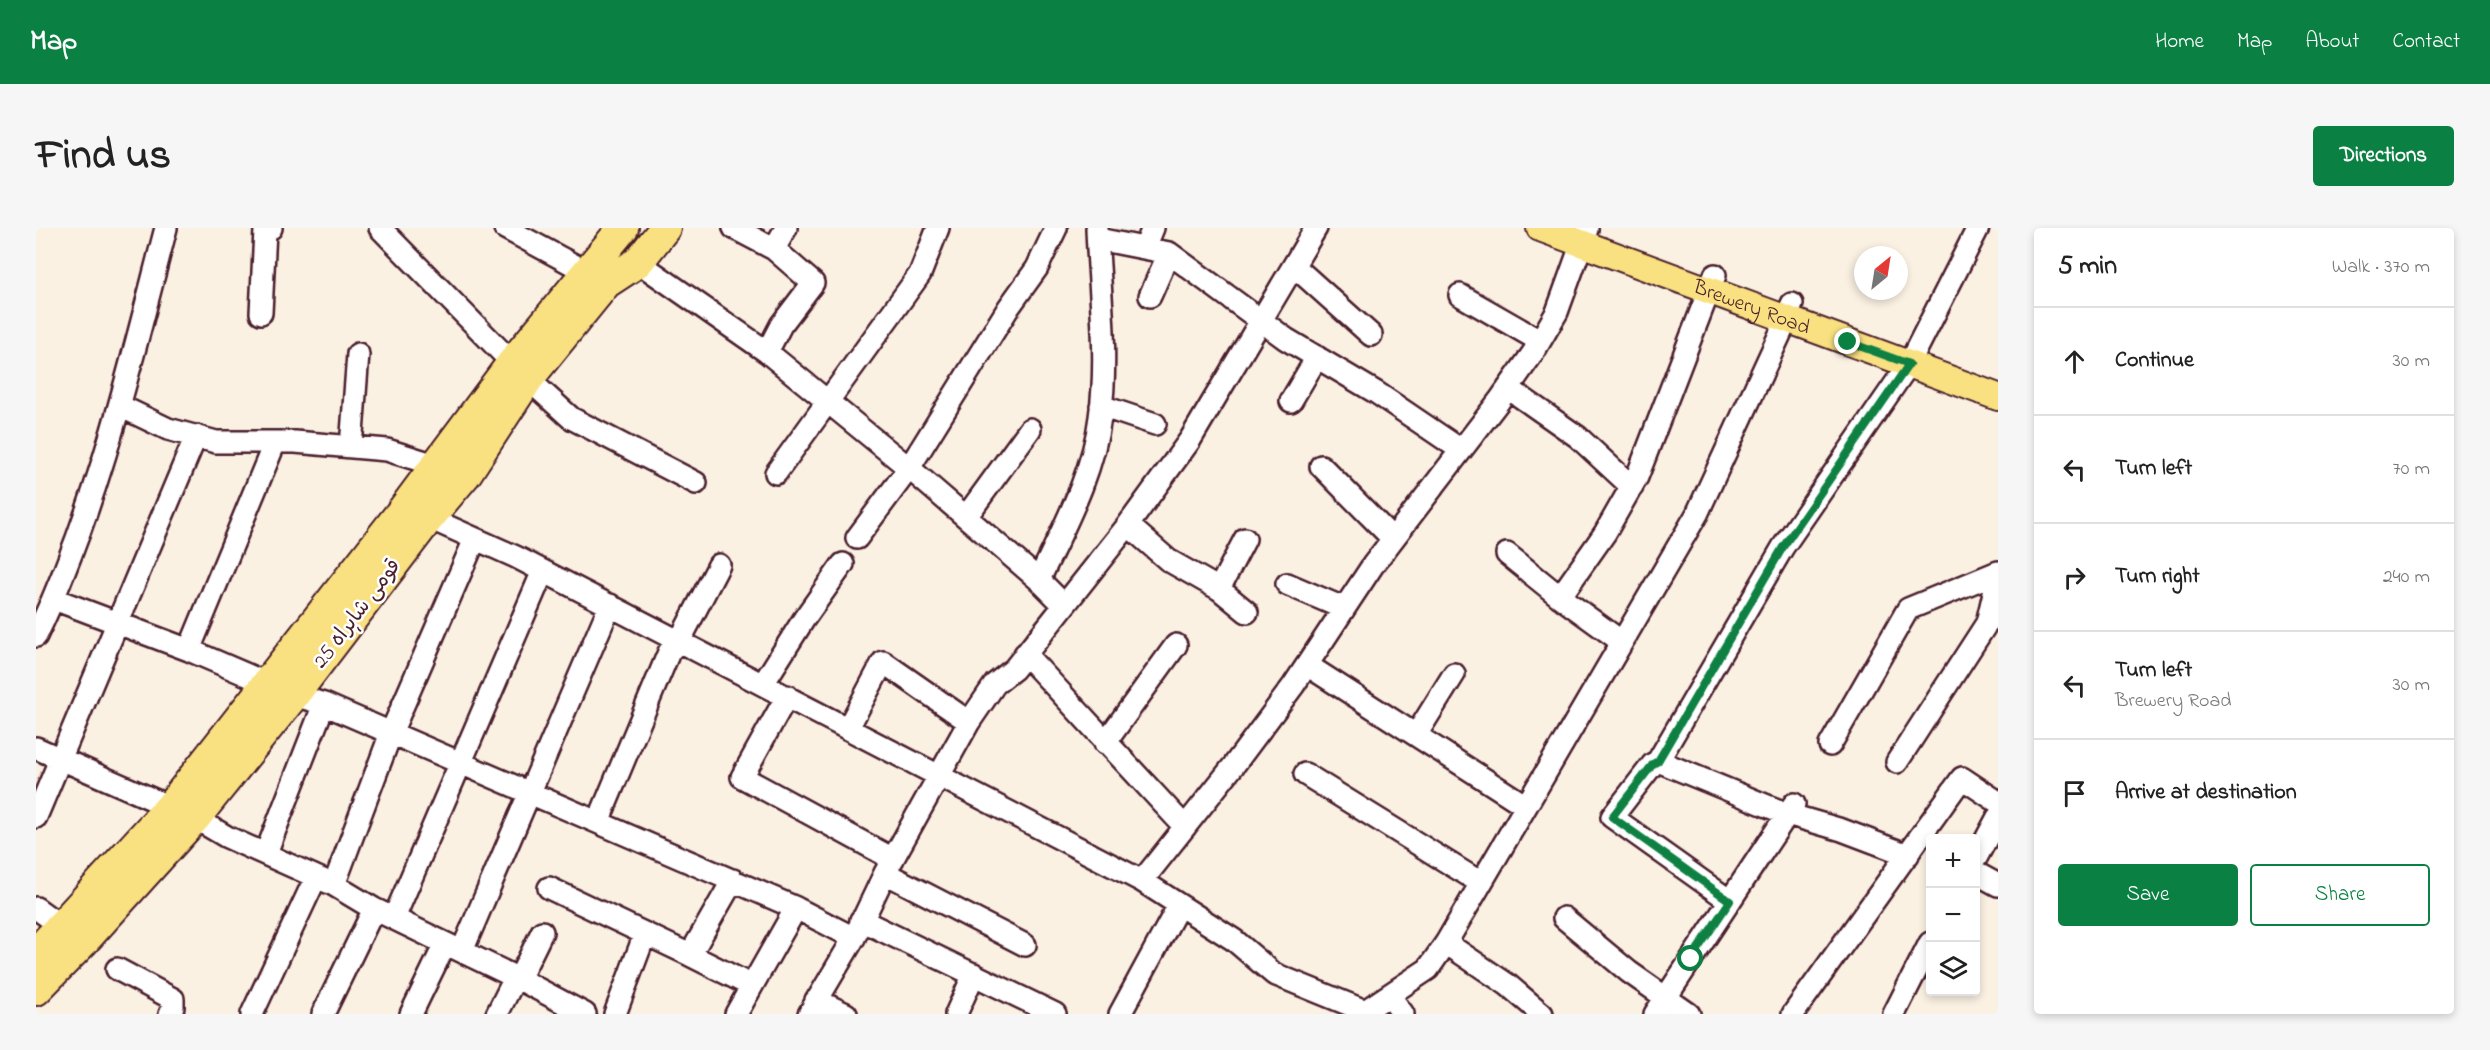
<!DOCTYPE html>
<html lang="en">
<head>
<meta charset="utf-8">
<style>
	body { margin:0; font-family:"Indie Flower","Playpen Sans Arabic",sans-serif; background:#f6f6f6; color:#222 }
	.controls { position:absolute; right:18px; bottom:18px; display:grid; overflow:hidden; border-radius:6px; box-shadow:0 3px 9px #0003 }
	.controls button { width:54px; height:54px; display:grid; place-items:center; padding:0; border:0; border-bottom:2px solid #e0e0e0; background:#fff; color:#222; font:30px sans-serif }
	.compass { position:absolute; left:1818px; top:18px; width:54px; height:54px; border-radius:50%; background:#fff; box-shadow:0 3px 9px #0003; rotate:30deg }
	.stop { position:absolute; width:18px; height:18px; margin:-14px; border:4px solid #0b8043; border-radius:50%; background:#fff }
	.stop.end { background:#0b8043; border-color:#fff; box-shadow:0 2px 6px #0008 }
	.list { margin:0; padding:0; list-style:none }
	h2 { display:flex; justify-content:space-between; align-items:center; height:78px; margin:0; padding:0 24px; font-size:26px }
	h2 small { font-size:20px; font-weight:400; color:#767676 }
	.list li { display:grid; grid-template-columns:39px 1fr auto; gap:18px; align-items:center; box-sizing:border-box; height:108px; padding:0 24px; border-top:2px solid #e0e0e0 }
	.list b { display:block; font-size:22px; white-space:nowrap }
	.list p { margin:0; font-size:20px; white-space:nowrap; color:#767676 }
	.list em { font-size:20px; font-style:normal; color:#767676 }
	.actions { display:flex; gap:12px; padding:18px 24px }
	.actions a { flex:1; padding:14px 0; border:2px solid #0b8043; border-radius:6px; text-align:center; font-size:21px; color:#0b8043 }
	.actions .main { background:#0b8043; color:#fff }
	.icon { flex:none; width:33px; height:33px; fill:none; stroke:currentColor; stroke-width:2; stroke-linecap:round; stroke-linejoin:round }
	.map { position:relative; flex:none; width:1962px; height:786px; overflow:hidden; border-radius:6px }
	header { display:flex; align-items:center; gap:36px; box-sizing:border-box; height:84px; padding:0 30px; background:#0b8043; color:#fff }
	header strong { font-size:28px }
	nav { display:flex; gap:33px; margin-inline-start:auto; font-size:21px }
	.intro { display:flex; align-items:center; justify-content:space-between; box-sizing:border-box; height:144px; padding:0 36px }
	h1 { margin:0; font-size:42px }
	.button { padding:15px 27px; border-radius:6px; background:#0b8043; color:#fff; font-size:21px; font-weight:700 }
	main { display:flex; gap:36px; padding:0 36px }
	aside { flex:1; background:#fff; border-radius:6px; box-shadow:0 3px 9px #0003 }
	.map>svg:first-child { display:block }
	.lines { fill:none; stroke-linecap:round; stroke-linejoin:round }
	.minor-casing { stroke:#4a1f2b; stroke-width:26 }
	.major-casing { stroke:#4a1f2b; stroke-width:30 }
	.highway-casing { stroke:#4a1f2b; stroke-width:34 }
	.minor { stroke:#fff; stroke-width:21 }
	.major { stroke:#f9e181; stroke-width:26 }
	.highway { stroke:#f9e181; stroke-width:30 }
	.route { stroke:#0b8043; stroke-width:8 }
	.labels { text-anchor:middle; stroke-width:5; stroke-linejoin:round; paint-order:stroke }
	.street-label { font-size:21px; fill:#4a1f2b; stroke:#fff }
</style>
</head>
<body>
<header>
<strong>Map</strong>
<nav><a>Home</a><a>Map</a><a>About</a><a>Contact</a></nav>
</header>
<div class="intro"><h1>Find us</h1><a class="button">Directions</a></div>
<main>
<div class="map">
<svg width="1962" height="786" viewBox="0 0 1962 786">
	<rect width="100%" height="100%" fill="#faf1e3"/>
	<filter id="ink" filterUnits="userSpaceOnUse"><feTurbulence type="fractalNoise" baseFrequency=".0167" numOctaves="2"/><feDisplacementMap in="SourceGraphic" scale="12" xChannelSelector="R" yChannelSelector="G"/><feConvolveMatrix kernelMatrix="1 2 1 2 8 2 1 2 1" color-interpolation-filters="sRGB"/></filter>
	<g filter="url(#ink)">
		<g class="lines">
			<g class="minor-casing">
				<path id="minor" d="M344,0L492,151L535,190L660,255
					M469,0L562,50
					M698,0L738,21L777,55L745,97L731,124
					M1062,11L1133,25L1250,111L1341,165L1425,222
					M1109,20L1117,0
					M738,21L750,0
					M602,34L731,124L873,240L1003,352L1028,377
					M1258,38L1335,107
					M1424,67L1504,113
					M1114,68L1133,25
					M225,85L229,2L235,0
					M1472,160L1542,209L1596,259
					M1255,173L1281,129
					M84,178L132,201L180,214H259L351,222L412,241
					M1065,178L1119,196
					M315,219L322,126
					M1285,238L1357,311
					M740,245L884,46L902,0
					M930,289L994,201
					M393,290L480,329L1106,653L1198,712L1238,746L1329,783L1392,741L1410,715L1661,286L1751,91L1756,76
					M1092,297L1132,332L1183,361L1211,384
					M821,310L873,240L973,79L1001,40L1020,0
					M1471,326L1524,369L1586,414
					M1003,352C1027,300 1057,247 1064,189C1073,127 1063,62 1061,0
					M1251,356L1307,380
					M1183,361L1209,311
					M1524,369L1569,305L1601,249L1679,47
					M18,371L153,422L258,467L288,476L760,680L818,710
					M0,408C62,279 94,138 130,0
					M153,422L239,214
					M989,426L1149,599
					M1271,437L1490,578
					M727,456L768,391L807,336
					M751,468L706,549L857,631
					M812,500L847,434L933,494
					M1380,507L1418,446
					M1069,515L1140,417
					M1794,517L1872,381L1962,344
					M0,520L159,590L191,609L298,657L338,681L483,751L549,786
					M1622,533L1751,586L1806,602L1872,627
					M1861,534L1951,395L1962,348
					M1269,546L1445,655
					M0,589L160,208
					M562,594L633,424L644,412L683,337
					M230,625L288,476
					M1940,630L1962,589
					M849,645L989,717
					M1940,645L1962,657
					M697,652L654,727L714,757
					M1106,653L1198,537L1257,458L1337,337L1463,173L1497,125L1521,84L1551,1
					M298,657L355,505L439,311
					M513,660L654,727
					M1694,673L1576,589L1617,536L1622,533L1747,319L1873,136L1942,0
					M0,680L36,706
					M358,690L507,343
					M1528,690L1593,744L1653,786
					M825,692L1019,786
					M1410,715L1472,757L1506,786
					M426,723L574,377
					M81,741L137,771V779L134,786
					M483,751L506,704
					M1353,767L1367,786
					M780,772L810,786
					M216,786L280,649
					M287,786L338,681
					M375,786L409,716
					M461,786L479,750
					M579,786L609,706
					M700,786L760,680
					M773,786L818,710L849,645L933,494L959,456L978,441L1092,297L1154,212L1280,0
					M920,786L938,746
					M1084,786L1143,677
					M1619,786L1758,576
					M1757,786L1926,550L1962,574
					M1858,786L1894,715"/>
			</g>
			<g class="major-casing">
				<g id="major">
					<path id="s1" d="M1504,0L1962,169"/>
				</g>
			</g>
			<g class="highway-casing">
				<path id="highway" d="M0,725L134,579L366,283L476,135L587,0
					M0,762L47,714L159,590L258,467L393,290L430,246L492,151L570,55L602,34L629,0"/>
			</g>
			<use href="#minor" class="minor"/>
			<use href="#major" class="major"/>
			<use href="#highway" class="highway"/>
		</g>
	</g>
	<g class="lines" filter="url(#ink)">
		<path class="route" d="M1655,731L1694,673L1576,589L1617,536L1622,533L1747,319L1873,136L1812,114"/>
	</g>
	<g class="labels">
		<g class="street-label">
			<text dy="7" stroke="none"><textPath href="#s1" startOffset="226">Brewery Road</textPath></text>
			<text transform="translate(320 385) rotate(-53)" y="7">قومی شاہراہ 25</text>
		</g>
	</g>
</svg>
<div class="controls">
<button>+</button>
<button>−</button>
<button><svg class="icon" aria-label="layers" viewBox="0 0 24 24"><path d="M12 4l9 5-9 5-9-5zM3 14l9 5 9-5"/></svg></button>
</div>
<svg class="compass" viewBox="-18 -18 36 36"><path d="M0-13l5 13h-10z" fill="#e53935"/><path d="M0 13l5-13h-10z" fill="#767676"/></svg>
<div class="stop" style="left:1655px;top:731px"></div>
<div class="stop end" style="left:1812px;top:114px"></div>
</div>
<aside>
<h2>5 min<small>Walk · 370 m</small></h2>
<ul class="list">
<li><svg class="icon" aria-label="ahead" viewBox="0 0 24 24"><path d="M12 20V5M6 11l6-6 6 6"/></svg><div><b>Continue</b></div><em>30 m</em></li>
<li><svg class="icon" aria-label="left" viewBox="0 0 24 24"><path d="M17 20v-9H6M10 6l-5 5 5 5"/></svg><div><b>Turn left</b></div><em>70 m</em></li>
<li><svg class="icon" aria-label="right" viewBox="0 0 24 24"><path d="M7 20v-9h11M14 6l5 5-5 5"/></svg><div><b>Turn right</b></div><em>240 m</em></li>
<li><svg class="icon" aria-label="left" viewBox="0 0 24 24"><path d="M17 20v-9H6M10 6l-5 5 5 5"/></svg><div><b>Turn left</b><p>Brewery Road</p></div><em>30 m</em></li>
<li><svg class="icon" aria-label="arrive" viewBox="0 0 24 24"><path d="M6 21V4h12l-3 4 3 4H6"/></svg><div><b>Arrive at destination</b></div></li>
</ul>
<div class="actions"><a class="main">Save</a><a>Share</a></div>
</aside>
</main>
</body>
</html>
